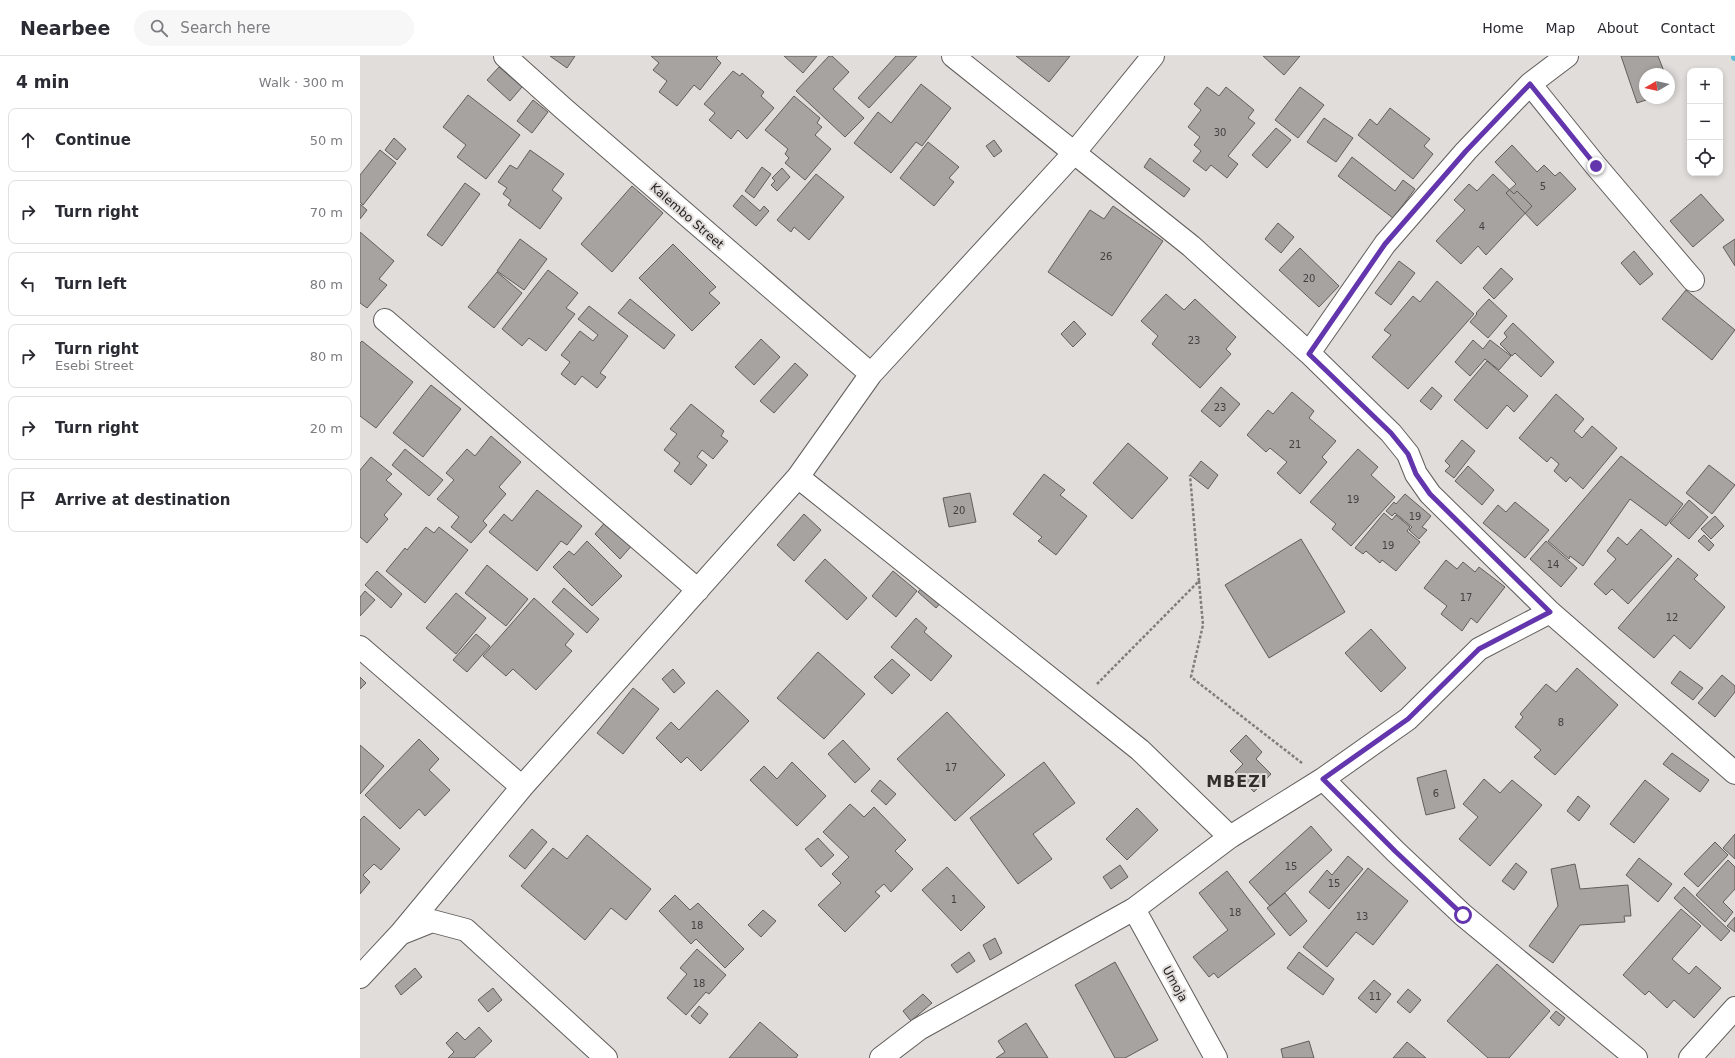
<!DOCTYPE html>
<html lang="en">
<head>
<meta charset="utf-8">
<style>
	body { margin:0; font-family:"DejaVu Sans",sans-serif; background:#f7f7f7; color:#2b2b33 }
	.controls { position:absolute; right:12px; top:12px; display:grid; overflow:hidden; border-radius:8px; box-shadow:0 2px 6px #0003 }
	.controls button { width:36px; height:36px; display:grid; place-items:center; padding:0; border:0; border-bottom:1px solid #e1e1e2; background:#fff; color:#2b2b33; font:20px sans-serif }
	.compass { position:absolute; left:1279px; top:12px; width:36px; height:36px; border-radius:50%; background:#fff; box-shadow:0 2px 6px #0003; rotate:261deg }
	.stop { position:absolute; width:12px; height:12px; margin:-9px; border:3px solid #6436ae; border-radius:50%; background:#fff }
	.stop.end { background:#6436ae; border-color:#fff; box-shadow:0 1px 4px #0008 }
	.list { margin:0; padding:0; list-style:none }
	h2 { display:flex; justify-content:space-between; align-items:center; height:52px; margin:0; padding:0 16px; font-size:17px }
	h2 small { font-size:13px; font-weight:400; color:#7c7c81 }
	.list li { display:grid; grid-template-columns:26px 1fr auto; gap:12px; align-items:center; box-sizing:border-box; height:64px; margin:0 8px 8px; padding:0 8px; border:1px solid #e1e1e2; border-radius:8px }
	.list b { display:block; font-size:15px; white-space:nowrap }
	.list p { margin:0; font-size:13px; white-space:nowrap; color:#7c7c81 }
	.list em { font-size:13px; font-style:normal; color:#7c7c81 }
	.icon { flex:none; width:22px; height:22px; fill:none; stroke:currentColor; stroke-width:2; stroke-linecap:round; stroke-linejoin:round }
	.map { position:relative; flex:none; width:1375px; height:1002px; overflow:hidden }
	header { display:flex; align-items:center; gap:24px; box-sizing:border-box; height:56px; padding:0 20px; background:#fff; border-bottom:1px solid #e1e1e2 }
	header strong { font-size:19px }
	nav { display:flex; gap:22px; margin-inline-start:auto; font-size:14px }
	.search { width:280px; height:36px; background:#f7f7f7; display:flex; align-items:center; gap:10px; box-sizing:border-box; padding:0 14px; border-radius:22px; color:#7c7c81; font-size:15px }
	main { display:flex }
	aside { flex:1; background:#fff }
	.map>svg:first-child { display:block }
	.lines { fill:none; stroke-linecap:round; stroke-linejoin:round }
	.stream { stroke:#5ebcd6; stroke-width:8 }
	.building { fill:#a6a3a0; stroke:#625e5b }
	.street-casing { stroke:#615d5b; stroke-width:24 }
	.path { stroke:#807d7b; stroke-width:2.5; stroke-dasharray:3 2; stroke-linecap:butt }
	.street { stroke:#fff; stroke-width:22 }
	.route { stroke:#6436ae; stroke-width:5 }
	.labels { text-anchor:middle; stroke-width:4; stroke-linejoin:round; paint-order:stroke }
	.number-label { font-size:10px; fill:#444240 }
	.street-label { font-size:12px; fill:#232220; stroke:#e1ddda }
	.district-label { font-size:16px; font-weight:bold; letter-spacing:1px; fill:#312e2c; stroke:#e1ddda }
</style>
</head>
<body>
<header>
<strong>Nearbee</strong>
<div class="search"><svg class="icon" aria-label="search" viewBox="0 0 24 24"><circle cx="10" cy="10" r="6"/><path d="M15 15l6 6"/></svg>Search here</div>
<nav><a>Home</a><a>Map</a><a>About</a><a>Contact</a></nav>
</header>
<main>
<aside>
<h2>4 min<small>Walk · 300 m</small></h2>
<ul class="list">
<li><svg class="icon" aria-label="ahead" viewBox="0 0 24 24"><path d="M12 20V5M6 11l6-6 6 6"/></svg><div><b>Continue</b></div><em>50 m</em></li>
<li><svg class="icon" aria-label="right" viewBox="0 0 24 24"><path d="M7 20v-9h11M14 6l5 5-5 5"/></svg><div><b>Turn right</b></div><em>70 m</em></li>
<li><svg class="icon" aria-label="left" viewBox="0 0 24 24"><path d="M17 20v-9H6M10 6l-5 5 5 5"/></svg><div><b>Turn left</b></div><em>80 m</em></li>
<li><svg class="icon" aria-label="right" viewBox="0 0 24 24"><path d="M7 20v-9h11M14 6l5 5-5 5"/></svg><div><b>Turn right</b><p>Esebi Street</p></div><em>80 m</em></li>
<li><svg class="icon" aria-label="right" viewBox="0 0 24 24"><path d="M7 20v-9h11M14 6l5 5-5 5"/></svg><div><b>Turn right</b></div><em>20 m</em></li>
<li><svg class="icon" aria-label="arrive" viewBox="0 0 24 24"><path d="M6 21V4h12l-3 4 3 4H6"/></svg><div><b>Arrive at destination</b></div></li>
</ul>
</aside>
<div class="map">
<svg width="1375" height="1002" viewBox="0 0 1375 1002">
	<rect width="100%" height="100%" fill="#e1ddda"/>
	<g class="lines">
		<path class="stream" d="M1375,0V1"/>
	</g>
	<path class="building" d="M190,0H215L207,12Z
		M291,0H358L356,2L361,7L340,34L334,29L317,50L299,36L307,25L293,14L299,7Z
		M424,0H457L443,17Z
		M469,0H472L489,16L473,33L504,62L485,81L436,35Z
		M536,0H557L509,52L498,42Z
		M656,0H710L689,26Z
		M903,0H940L924,19Z
		M1261,0H1298L1305,18H1285V42H1292L1277,47Z
		M139,11L162,31L150,45L127,24Z
		M373,15L380,20L382,17L404,36L401,40L414,52L387,83L378,74L371,83L349,64L355,57L344,48Z
		M561,28L591,52L562,90L556,86L531,117L494,87L518,56L531,67Z
		M847,31L859,40L866,31L894,54L888,62L895,67L868,100L878,108L867,122L851,109L846,115L833,105L841,95L834,89L840,81L828,71L841,54L834,48Z
		M940,31L964,49L938,82L915,64Z
		M108,39L160,79L126,123L97,101L106,89L83,71Z
		M434,40L460,62L457,67L462,71L455,79L471,93L445,124L425,107L429,102L425,98L428,93L405,74Z
		M173,44L188,56L172,77L157,65Z
		M1030,52L1070,83L1064,90L1073,98L1053,123L998,79L1010,63L1017,69Z
		M964,62L993,82L976,106L947,86Z
		M916,72L931,84L907,112L892,99Z
		M34,82L46,93L37,104L25,94Z
		M634,84L642,95L634,101L626,90Z
		M568,86L599,111L589,122L594,126L574,150L540,122Z
		M1152,89L1177,116L1184,109L1195,120L1200,116L1216,133L1177,170L1146,137L1156,128L1135,106Z
		M20,94L36,107L3,149L0,146V119Z
		M170,94L204,118L192,134L202,142L180,173L148,149L151,144L143,138L147,132L138,126L150,109L157,113Z
		M992,101L1035,135L1043,124L1055,133L1033,162L978,120Z
		M790,102L830,133L824,141L784,111Z
		M402,111L411,118L394,142L385,135Z
		M422,112L430,121L417,135L411,129L415,125L412,122Z
		M456,118L484,141L449,184L434,171L431,176L417,164Z
		M1133,118L1154,138L1157,135L1172,150L1126,199L1118,190L1101,208L1076,185L1105,154L1094,144L1109,128L1117,135Z
		M105,127L120,138L82,190L67,179Z
		M272,130L303,157L252,216L221,188Z
		M1341,138L1364,164L1333,191L1310,165Z
		M382,139L400,155L404,150L409,155L396,170L373,150Z
		M0,148L7,154L0,163Z
		M753,150L803,185L752,260L688,216L730,154L744,163Z
		M918,167L934,181L921,197L905,183Z
		M0,176L34,205L19,223L27,229L7,252L0,247Z
		M160,183L187,203L164,234L137,215Z
		M1375,183V210L1363,191Z
		M313,188L356,231L349,237L360,247L332,275L279,222Z
		M940,192L979,230L959,251L919,214Z
		M1274,195L1293,218L1280,229L1261,207Z
		M1039,205L1055,217L1031,249L1015,237Z
		M1141,212L1153,223L1134,243L1123,232Z
		M188,214L218,237L206,252L215,258L186,295L169,282L162,290L142,273Z
		M137,216L162,237L134,272L108,251Z
		M1077,225L1114,258L1048,333L1012,301L1031,279L1024,274L1053,240L1060,246Z
		M1326,234L1375,274L1352,304L1302,263Z
		M806,238L824,254L835,243L876,281L866,293L871,298L840,332L792,288L798,280L781,265Z
		M270,243L315,279L304,293L258,257Z
		M1129,243L1147,260L1128,282L1110,266L1117,258L1116,257Z
		M229,250L268,280L240,317L246,321L237,332L222,320L215,329L201,318L210,306L201,299L220,275L233,285L238,279L218,263Z
		M714,265L726,278L713,291L701,278Z
		M1153,267L1194,306L1181,321L1155,297L1152,300L1140,288L1147,281L1144,277Z
		M401,283L420,301L394,329L375,311Z
		M1113,284L1123,293L1130,284L1151,300L1139,314L1125,303L1110,320L1095,306Z
		M2,285L53,326L16,372L0,360V287Z
		M1127,305L1168,340L1154,356L1147,349L1127,373L1094,344Z
		M435,307L448,319L414,357L400,345Z
		M71,329L101,353L63,401L33,377Z
		M861,331L880,348L860,371L841,355Z
		M1072,331L1082,340L1071,354L1060,345Z
		M932,336L954,355L949,362L976,385L962,401L967,406L940,438L917,417L927,406L910,392L906,396L887,379L908,354L913,358Z
		M1196,338L1224,363L1214,375L1222,382L1232,370L1257,392L1223,433L1210,421L1206,426L1194,415L1199,408L1191,401L1187,406L1159,382Z
		M331,348L364,375L361,380L368,385L353,403L342,394L337,401L347,409L331,429L314,415L320,407L304,394L317,378L310,373Z
		M131,380L161,406L139,431L146,438L123,465L127,469L111,487L91,471L99,461L77,443L94,424L86,417L107,393L115,400Z
		M1102,384L1115,395L1094,422L1085,415L1090,410L1085,405Z
		M768,387L808,422L772,463L733,427Z
		M45,393L83,424L69,440L32,409Z
		M998,393L1018,411L1011,419L1035,441L991,490L972,473L976,468L950,446Z
		M1261,400L1323,448L1306,470L1270,443L1223,510L1210,500L1209,503L1188,485Z
		M11,401L32,418L26,424L42,438L24,459L28,463L7,487L0,481V414Z
		M841,405L858,419L848,433L830,419Z
		M1349,409L1375,429L1352,458L1326,437Z
		M1108,410L1134,434L1122,449L1095,425Z
		M684,418L705,434L700,439L727,460L696,499L678,485L682,481L653,458Z
		M177,434L222,470L207,489L201,485L177,515L129,476L144,458L152,465Z
		M610,437L616,466L589,471L583,442Z
		M1045,438L1071,460L1062,471L1067,474L1059,483L1049,474L1052,471L1035,457L1032,460L1026,455L1034,446L1036,448Z
		M1329,444L1348,461L1329,483L1310,467Z
		M1155,446L1189,474L1165,502L1123,467L1138,449L1146,456Z
		M1024,457L1032,464L1036,459L1050,471L1047,475L1060,486L1036,515L1022,504L1020,507L1006,495L1003,498L995,492Z
		M444,458L461,474L434,505L417,489Z
		M1355,460L1364,470L1351,483L1341,473Z
		M248,463L274,487L260,503L235,478Z
		M66,471L74,477L79,471L108,494L65,547L26,515L45,492L47,494Z
		M1281,473L1312,500L1268,548L1252,533L1246,539L1234,528L1256,503L1247,495L1258,481L1267,489Z
		M1344,479L1354,489L1349,495L1338,485Z
		M941,483L985,556L909,602L865,529Z
		M227,485L262,520L232,550L193,511L209,495L214,499Z
		M1186,485L1217,512L1201,531L1170,503Z
		M1318,502L1338,519L1334,523L1365,551L1330,593L1314,579L1294,602L1258,572Z
		M465,503L507,542L487,564L445,525Z
		M1086,504L1097,513L1103,506L1115,516L1119,511L1145,531L1117,567L1111,562L1102,575L1081,558L1087,550L1064,532Z
		M127,509L168,543L146,570L105,537Z
		M17,515L42,538L31,552L5,529Z
		M533,515L557,535L536,561L512,540Z
		M566,527L584,543L576,552L558,536Z
		M204,532L239,563L227,577L192,546Z
		M5,535L15,544L0,560V541Z
		M96,537L126,562L96,598L66,572Z
		M174,542L214,578L205,589L212,595L176,634L153,613L146,620L123,600Z
		M556,562L567,572L564,576L592,600L571,625L531,591Z
		M1011,573L1046,612L1021,636L985,597Z
		M116,578L130,590L107,616L93,604Z
		M458,596L505,638L464,683L417,642Z
		M532,603L550,619L532,638L514,621Z
		M1217,612L1258,649L1195,719L1174,701L1181,694L1155,671L1163,661L1160,658L1186,628L1196,636Z
		M313,613L325,627L314,637L302,623Z
		M1320,615L1343,632L1333,644L1311,627Z
		M1362,619L1375,630V636L1355,661L1338,647Z
		M0,621L6,627L0,633Z
		M273,632L299,653L263,698L237,677Z
		M357,634L389,665L341,715L327,701L321,707L296,682L311,666L319,674Z
		M587,656L645,719L595,765L537,703Z
		M886,679L902,696L896,703L911,718L894,736L875,716L883,708L870,695Z
		M59,683L79,703L69,714L90,734L65,760L59,753L40,773L5,739Z
		M483,684L510,713L495,727L468,698Z
		M0,689L24,710L0,738Z
		M1312,697L1349,724L1340,736L1303,708Z
		M432,706L466,740L437,770L390,724L404,710L417,723Z
		M684,706L715,747L673,778L692,803L658,828L610,762Z
		M1086,714L1095,752L1066,759L1057,722Z
		M1124,723L1140,737L1152,724L1182,749L1130,810L1099,783L1118,761L1103,748Z
		M520,724L536,738L526,749L511,735Z
		M1285,724L1309,743L1274,787L1250,768Z
		M1218,740L1230,750L1219,765L1207,755Z
		M490,748L504,761L514,751L546,784L535,795L553,813L531,836L524,828L515,836L520,840L485,876L458,849L481,827L472,818L489,801L463,776Z
		M777,752L798,774L767,804L746,783Z
		M4,760L40,793L21,814L14,808L3,819L10,826L0,838V764Z
		M951,770L972,794L910,850L889,826Z
		M172,773L187,786L165,813L149,800Z
		M1375,778V803L1363,792Z
		M227,779L291,833L266,864L251,852L225,884L161,830L193,792L207,803Z
		M458,782L474,799L461,811L445,793Z
		M1355,786L1368,799L1338,831L1324,818Z
		M988,800L1003,813L969,853L949,836L967,814L972,819Z
		M1279,802L1312,828L1298,846L1266,819Z
		M1368,804L1375,811V833L1363,846L1373,856L1365,866L1336,839Z
		M1156,807L1167,816L1154,834L1142,825Z
		M1215,808L1220,833L1268,829L1271,860H1264L1265,866L1220,869L1193,907L1169,890L1198,850L1191,813Z
		M760,809L768,821L751,833L743,821Z
		M587,811L625,851L601,875L562,834Z
		M1008,812L1048,845L1013,889L996,876L967,911L943,891Z
		M867,815L915,878L858,922L854,917L849,921L833,901L868,874L839,837Z
		M1324,831L1370,875L1361,885L1314,842Z
		M925,837L947,865L930,880L907,852Z
		M315,839L330,854L338,847L384,893L365,912L336,883L331,888L299,855Z
		M1321,853L1341,870L1312,903L1329,918L1336,910L1361,932L1334,962L1314,944L1307,952L1289,935L1285,939L1263,919Z
		M403,854L416,865L401,881L388,869Z
		M1375,861V876L1367,870Z
		M635,882L642,897L630,904L623,889Z
		M337,893L366,919L349,938L346,936L326,959L307,942L327,918L320,912Z
		M609,896L615,905L597,917L591,909Z
		M939,896L974,923L963,939L927,912Z
		M755,906L798,984L765,1002H755L715,929Z
		M1137,908L1190,955L1149,1002H1128L1087,965Z
		M55,912L62,921L41,939L35,930Z
		M1014,924L1031,938L1016,957L998,942Z
		M133,932L142,944L128,956L118,944Z
		M1048,933L1061,944L1050,957L1037,946Z
		M563,938L572,947L551,965L543,955Z
		M339,950L348,958L340,968L331,960Z
		M1196,955L1205,962L1199,970L1190,962Z
		M400,966L438,999L436,1002H369Z
		M666,967L688,1002H636L645,996L638,985Z
		M119,971L132,985L114,1002H88L94,996L86,987L97,976L105,984Z
		M949,985L954,1002H923L921,993Z
		M1047,986L1066,1002H1033Z"/>
	<g class="lines">
		<g class="street-casing">
			<path id="street" d="M145,0L204,53L511,318
				M593,0L831,190L949,297L1031,377L1048,398L1056,418L1070,438L1190,556L1375,717
				M1170,28L1236,110L1333,224
				M25,264L338,534
				M949,297L1025,188L1106,95L1170,28L1207,0
				M438,421L780,694L870,781
				M0,591L162,731
				M963,723L1036,796L1103,859L1276,1002
				M774,853L856,1002
				M42,877L72,865L106,874L246,1002
				M0,921L41,877L162,731L438,421L511,318L714,97L793,0
				M521,1002L559,973L774,853L870,781L963,723L1048,663L1119,593L1190,556
				M1330,1002L1375,952"/>
		</g>
		<path class="path" d="M839,525L843,569L831,621L942,707
			M737,628L839,525L830,419"/>
		<use href="#street" class="street"/>
	</g>
	<g class="lines">
		<path class="route" d="M1103,859L1036,796L963,723L1048,663L1119,593L1190,556L1070,438L1056,418L1048,398L1031,377L949,298L1025,188L1106,95L1170,28L1236,110"/>
	</g>
	<g class="labels">
		<g class="number-label">
			<text x="860" y="80">30</text>
			<text x="1183" y="134">5</text>
			<text x="1122" y="174">4</text>
			<text x="746" y="204">26</text>
			<text x="949" y="226">20</text>
			<text x="834" y="288">23</text>
			<text x="860" y="355">23</text>
			<text x="935" y="392">21</text>
			<text x="993" y="447">19</text>
			<text x="599" y="458">20</text>
			<text x="1055" y="464">19</text>
			<text x="1028" y="493">19</text>
			<text x="1193" y="512">14</text>
			<text x="1106" y="545">17</text>
			<text x="1312" y="565">12</text>
			<text x="1201" y="670">8</text>
			<text x="591" y="715">17</text>
			<text x="1076" y="741">6</text>
			<text x="931" y="814">15</text>
			<text x="974" y="831">15</text>
			<text x="594" y="847">1</text>
			<text x="875" y="860">18</text>
			<text x="1002" y="864">13</text>
			<text x="337" y="873">18</text>
			<text x="339" y="931">18</text>
			<text x="1015" y="944">11</text>
		</g>
		<g class="street-label">
			<text transform="translate(327 160) rotate(41)" y="4">Kalembo Street</text>
			<text transform="translate(815 928) rotate(61)" y="4">Umoja</text>
		</g>
		<g class="district-label">
			<text x="877" y="731">MBEZI</text>
		</g>
	</g>
</svg>
<div class="controls">
<button>+</button>
<button>−</button>
<button><svg class="icon" aria-label="locate" viewBox="0 0 24 24"><circle cx="12" cy="12" r="6"/><path d="M12 2v4M12 18v4M2 12h4M18 12h4"/></svg></button>
</div>
<svg class="compass" viewBox="-18 -18 36 36"><path d="M0-13l5 13h-10z" fill="#e53935"/><path d="M0 13l5-13h-10z" fill="#7c7c81"/></svg>
<div class="stop" style="left:1103px;top:859px"></div>
<div class="stop end" style="left:1236px;top:110px"></div>
</div>
</main>
</body>
</html>
